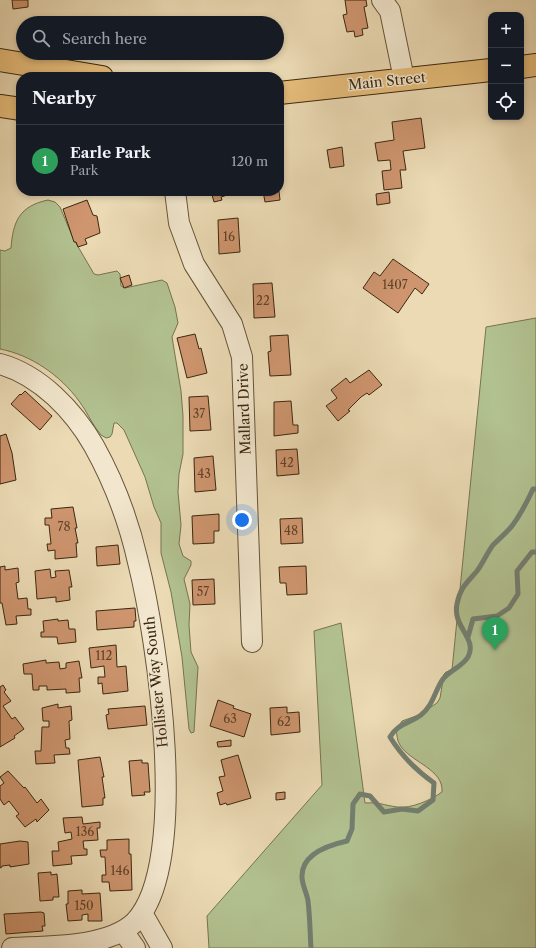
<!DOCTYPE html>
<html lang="en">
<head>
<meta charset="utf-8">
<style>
	body { margin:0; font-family:"Libre Caslon Text",serif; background:#242831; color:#f1f3f6 }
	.controls { position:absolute; right:12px; top:12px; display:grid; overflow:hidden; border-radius:8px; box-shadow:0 2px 6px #0003 }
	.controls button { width:36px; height:36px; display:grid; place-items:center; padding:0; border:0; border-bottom:1px solid #363941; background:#171b24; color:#f1f3f6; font:20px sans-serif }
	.you { position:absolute; left:242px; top:520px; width:14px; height:14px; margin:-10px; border:3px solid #fff; border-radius:50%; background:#1a73e8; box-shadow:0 0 0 6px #1a73e833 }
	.badge { display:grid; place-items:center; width:26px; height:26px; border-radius:50%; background:#c59692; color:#fff; font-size:13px; font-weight:700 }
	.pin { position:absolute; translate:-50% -33px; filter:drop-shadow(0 1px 2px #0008) }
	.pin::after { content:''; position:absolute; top:21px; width:14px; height:12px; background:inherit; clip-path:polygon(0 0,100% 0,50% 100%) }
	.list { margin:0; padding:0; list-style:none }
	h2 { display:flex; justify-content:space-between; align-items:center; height:52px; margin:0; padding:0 16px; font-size:17px }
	h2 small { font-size:13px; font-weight:400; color:#9ea1a6 }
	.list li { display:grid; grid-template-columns:26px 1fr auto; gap:12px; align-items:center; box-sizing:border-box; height:72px; padding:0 16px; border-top:1px solid #363941 }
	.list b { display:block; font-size:15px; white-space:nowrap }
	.list p { margin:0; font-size:13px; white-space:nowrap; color:#9ea1a6 }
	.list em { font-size:13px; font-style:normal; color:#9ea1a6 }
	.icon { flex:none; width:22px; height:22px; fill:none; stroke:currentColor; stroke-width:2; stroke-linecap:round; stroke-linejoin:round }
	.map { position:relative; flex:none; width:536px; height:948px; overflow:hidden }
	.search { position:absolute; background:#171b24; box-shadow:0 2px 6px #0003; left:16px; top:16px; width:268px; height:44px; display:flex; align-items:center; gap:10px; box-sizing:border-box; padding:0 14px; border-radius:22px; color:#9ea1a6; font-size:15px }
	.panel { position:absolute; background:#171b24; box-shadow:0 2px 6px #0003; left:16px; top:72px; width:268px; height:124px; border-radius:16px }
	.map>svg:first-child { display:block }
	.green { fill:#b2c190; stroke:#767450 }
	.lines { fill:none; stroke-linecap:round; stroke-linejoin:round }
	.stream { stroke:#737f70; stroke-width:5 }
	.building { fill:#ce956e; stroke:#3b2711 }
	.minor-casing { stroke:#67543a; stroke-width:22 }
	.major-casing { stroke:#3b2711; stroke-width:24 }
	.minor { stroke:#f2e7ce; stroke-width:20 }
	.major { stroke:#e6bd7a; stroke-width:22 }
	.labels { text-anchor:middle; stroke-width:3; stroke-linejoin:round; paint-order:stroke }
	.number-label { font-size:12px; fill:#604228 }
	.street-label { font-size:14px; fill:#3b2711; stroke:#f2e7ce }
</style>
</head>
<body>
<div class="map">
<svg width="536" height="948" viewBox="0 0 536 948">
	<rect width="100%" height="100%" fill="#ebdab4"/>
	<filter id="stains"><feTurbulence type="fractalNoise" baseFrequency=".005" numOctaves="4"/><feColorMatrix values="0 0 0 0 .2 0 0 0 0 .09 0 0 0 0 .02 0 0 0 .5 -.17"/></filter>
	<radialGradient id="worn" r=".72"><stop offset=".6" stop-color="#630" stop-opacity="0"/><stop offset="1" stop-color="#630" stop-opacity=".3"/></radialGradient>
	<path class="green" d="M48,200L55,202L60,207L73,238L94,274L98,275L117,271L120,274L121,286L125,288L162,280L167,283L175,307L178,323L172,337L181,391L183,416V454L179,474L178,492L181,525L179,544L183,556L191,561V565L184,579L190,604L189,625L191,652L198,667L194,732L191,733L189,729L182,657L171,592L161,553V523L154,507L145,477L124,430L117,423H114L112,434L110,437L106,438L101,435C92,425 87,411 79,401C60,375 31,355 0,349V250L5,251L11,248C13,222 19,206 48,200Z
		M536,318V948H209L207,916L322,785L314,631L341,623L365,803C379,802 383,805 397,807C411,809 431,800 442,792C444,769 410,762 400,745C397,741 397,734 396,730L402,721L419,715L437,703L440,698L444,674L446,672L452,670L486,327Z"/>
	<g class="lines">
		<path class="stream" d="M468,637L473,619L497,616L509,608L518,594L517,571L532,552H536
			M311,948C310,933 310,917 308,901C307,893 302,885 302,877C301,854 329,845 347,841L352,829L353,804L360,794L370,796L384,812L402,809L418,811L433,800L434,783C417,771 401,755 390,737C397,724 410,723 421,715C433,706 435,690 443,679C450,670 462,667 468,657C478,638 452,627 457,604C460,587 468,582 477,571C483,563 487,553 493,545C499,539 506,533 512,526C521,514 527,502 533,489H536"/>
	</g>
	<path class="building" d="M12,0H28V7L13,9Z
		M345,0H366L367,6L364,7L368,28L362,29L363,35L355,37L354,31L347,32L343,15L347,14Z
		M421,118L425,148L403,151L406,170H400L402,188L384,190L382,171L391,170L390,160L378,161L375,143L394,140L392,122Z
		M342,147L344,166L330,168L327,150Z
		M211,191H240L221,197L222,200L214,202Z
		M263,191H279L280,200L265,202Z
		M389,192L390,203L377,205L376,194Z
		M87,200L93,215L97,216L100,233L85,239L87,244L78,247L76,242H74L63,209Z
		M238,218L240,252L219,254L218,220Z
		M393,259L429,284L422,294L415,288L398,313L363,288L374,272L380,276Z
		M129,275L132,285L124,288L120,278Z
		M272,283L275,317L254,318L253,284Z
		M195,334L199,349L201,348L207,373L187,378L177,338Z
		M288,335L291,375L270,376L268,352L271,351L270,336Z
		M369,370L382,385L369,395L367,393L361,397L348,410L350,411L338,421L326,406L337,398L331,390L346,378L350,383Z
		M25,391L52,416L40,430L11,404L20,394L21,395Z
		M208,396L211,430L190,431L189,397Z
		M291,401L293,425H298V433L274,436V402Z
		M6,434L12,453L16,480L0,484V436Z
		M297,449L299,474L277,476L276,450Z
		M213,456L216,490L195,492L194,458Z
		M73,507L77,528H75L78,543H76L77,557L55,559V550L48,551L47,544H51L49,525H45V518H52L51,509Z
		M219,514V531H214V543L193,544L192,516Z
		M302,518L303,543L281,544L280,519Z
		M118,545L120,564L97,566L96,547Z
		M5,566V570L18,568L19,582L16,583L18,599L27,598L28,609H31V615L16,616L17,624L6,625L2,603H0V567Z
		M306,566L307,594L287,595L286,583H280L279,567Z
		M50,569L51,578L56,577L55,571L69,570L72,587H69L70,600L56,602V597L37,599L35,571Z
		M214,579L215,604L193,605L192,580Z
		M135,608L136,621H134V627L97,630L96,611Z
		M58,619V621L68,620L69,629H75L76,642L58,644L57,637H41V632H44L43,621Z
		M116,645L117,667L126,666L128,691L103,694L102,683L98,684V677H105L104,666L91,668L89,648Z
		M46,660V663L59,662L60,669L66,668V663L79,661L82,678H79L80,692L66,693V689L47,690V686H39V690H33L32,674H24L23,664Z
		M3,685L6,690L4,692L11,701L3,706L12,719L15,717L24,729L14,736L15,738L0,747V687Z
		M218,700L234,706L233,708L251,714L244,737L210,726Z
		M58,704V708L71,706L72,720L69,721L70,739L65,740L66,748H69L70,754L54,755L55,763L36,764L35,751H41L42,727H49V721H43L42,708Z
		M145,706L147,725L108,729L106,715L109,714L108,709Z
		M287,707V713L299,712L300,732L271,735L270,708Z
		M231,740V746L218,747L217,742Z
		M238,755L251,798L227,805L226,803L220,805L217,793L223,791L219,777L225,776L221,760Z
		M100,757L104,777H102L105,798H103V805L82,807L78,760Z
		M142,760V763H148L150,792H144L145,795L132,796L129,761Z
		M8,771L24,788L25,787L37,803L41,799L49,810L37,822L36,819L25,827L16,816L19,814L9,801L4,805L0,799V786L4,783L0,777Z
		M285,792V799L276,800V793Z
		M82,817L83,824L100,822V828H97L98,840L83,841L84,849H87V855L71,856L72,864L53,866L52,851H59L58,842L72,839L71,832L65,833L63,818Z
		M129,839V854H131L132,890L110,891L109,882H102V875H106L105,857H101L100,850H107V840Z
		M20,841L28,842L29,864L10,867V865L2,866V867L0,868V844Z
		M51,872V875L57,874L59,897H53V900L40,901L38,873Z
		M82,890V894L100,893L102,921H88V914L82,915V920L68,921L66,904H68V891Z
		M41,912L44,913L45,926H42L43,931L6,934L4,914Z"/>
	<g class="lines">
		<g class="minor-casing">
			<path id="minor" d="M382,0L390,11L404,79
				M175,191L179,223L194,264L232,324L242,357L252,642
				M0,364C40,375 74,411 94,446C114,482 129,522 138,562C157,637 191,863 135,922C108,948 49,946 12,948
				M142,913L162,948
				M123,931L135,948"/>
		</g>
		<g class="major-casing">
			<path id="major" d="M0,60L102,77
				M521,67L536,65
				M279,93L491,70
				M0,106L21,109"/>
		</g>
		<use href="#minor" class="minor"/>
		<use href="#major" class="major"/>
	</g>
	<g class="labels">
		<g class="number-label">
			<text x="229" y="241">16</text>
			<text x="395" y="289">1407</text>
			<text x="263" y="305">22</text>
			<text x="199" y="418">37</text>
			<text x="287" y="467">42</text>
			<text x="204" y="478">43</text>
			<text x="64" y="531">78</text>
			<text x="291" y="535">48</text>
			<text x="203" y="596">57</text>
			<text x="104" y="660">112</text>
			<text x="230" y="723">63</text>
			<text x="284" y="726">62</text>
			<text x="85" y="836">136</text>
			<text x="120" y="875">146</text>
			<text x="84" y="910">150</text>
		</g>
		<g class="street-label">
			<text transform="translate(387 81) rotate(-6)" y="5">Main Street</text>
			<text transform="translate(244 409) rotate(-92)" y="5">Mallard Drive</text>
			<text transform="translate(156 682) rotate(-96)" y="5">Hollister Way South</text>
		</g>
	</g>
	<rect width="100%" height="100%" filter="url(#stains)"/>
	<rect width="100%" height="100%" fill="url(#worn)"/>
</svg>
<div class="controls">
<button>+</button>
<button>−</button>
<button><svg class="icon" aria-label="locate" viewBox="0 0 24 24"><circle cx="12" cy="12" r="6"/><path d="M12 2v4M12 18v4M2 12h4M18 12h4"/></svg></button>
</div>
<div class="you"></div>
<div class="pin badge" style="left:495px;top:650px;background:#2e9e5b">1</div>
<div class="search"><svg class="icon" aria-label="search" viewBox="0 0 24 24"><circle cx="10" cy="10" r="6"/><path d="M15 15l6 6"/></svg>Search here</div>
<section class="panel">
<h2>Nearby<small></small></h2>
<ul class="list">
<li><span class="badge" style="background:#2e9e5b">1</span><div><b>Earle Park</b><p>Park</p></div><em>120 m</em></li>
</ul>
</section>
</div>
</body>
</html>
